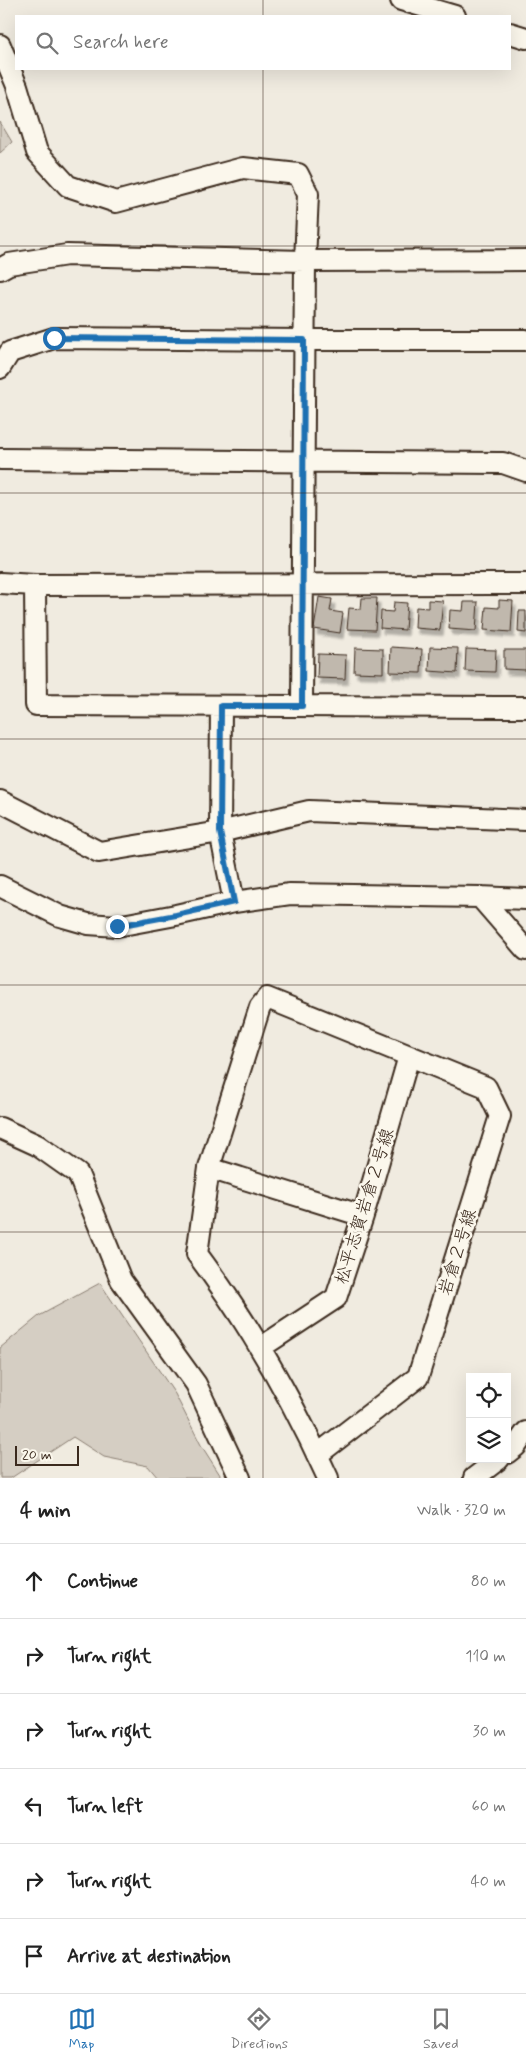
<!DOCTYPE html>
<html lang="en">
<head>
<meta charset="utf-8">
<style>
	body { margin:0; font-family:Mynerve,"Klee One",sans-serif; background:#f6f6f6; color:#222 }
	.controls { position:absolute; right:15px; bottom:15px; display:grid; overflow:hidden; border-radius:0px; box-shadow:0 5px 20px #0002 }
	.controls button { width:45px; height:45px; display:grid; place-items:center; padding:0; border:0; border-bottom:1px solid #e0e0e0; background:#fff; color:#222; font:25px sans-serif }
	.scale { position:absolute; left:15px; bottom:12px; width:64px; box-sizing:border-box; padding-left:5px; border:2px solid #3b2a1e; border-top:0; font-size:14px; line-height:18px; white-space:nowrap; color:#3b2a1e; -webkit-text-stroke:4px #fbf7ec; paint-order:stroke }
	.stop { position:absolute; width:15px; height:15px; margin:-11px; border:4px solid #1f6fb2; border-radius:50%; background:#fff }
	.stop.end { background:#1f6fb2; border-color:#fff; box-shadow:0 1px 5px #0008 }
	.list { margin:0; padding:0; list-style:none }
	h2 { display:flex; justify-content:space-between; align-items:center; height:65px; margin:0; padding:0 20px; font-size:21px }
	h2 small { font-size:16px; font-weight:400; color:#767676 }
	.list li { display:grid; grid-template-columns:32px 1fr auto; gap:15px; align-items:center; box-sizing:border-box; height:75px; padding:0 20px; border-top:1px solid #e0e0e0 }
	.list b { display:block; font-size:19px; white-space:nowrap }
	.list em { font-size:16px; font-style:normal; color:#767676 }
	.icon { flex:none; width:28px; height:28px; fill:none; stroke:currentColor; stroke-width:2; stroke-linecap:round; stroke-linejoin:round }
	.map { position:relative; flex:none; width:526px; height:1478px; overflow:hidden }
	.search { position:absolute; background:#fff; box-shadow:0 5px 20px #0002; left:15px; right:15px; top:15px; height:55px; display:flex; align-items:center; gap:12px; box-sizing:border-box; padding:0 18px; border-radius:0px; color:#767676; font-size:19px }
	.sheet { height:515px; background:#fff }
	nav { display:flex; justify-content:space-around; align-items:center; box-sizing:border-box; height:70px; border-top:1px solid #e0e0e0; background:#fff; font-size:14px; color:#767676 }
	nav a { display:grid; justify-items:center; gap:2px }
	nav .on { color:#1f6fb2 }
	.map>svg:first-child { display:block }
	.green { fill:#d5cec3; stroke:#887c70 }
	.building { fill:#c0b8ad; stroke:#3b2a1e; filter:url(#shadow) }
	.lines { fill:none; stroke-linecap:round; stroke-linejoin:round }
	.street-casing { stroke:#3b2a1e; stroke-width:24 }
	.street { stroke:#fbf7ec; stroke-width:20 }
	.route { stroke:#1f6fb2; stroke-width:6 }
	.grid { fill:none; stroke:#3b2a1e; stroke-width:1; stroke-opacity:0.55 }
	.labels { text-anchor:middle; stroke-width:5; stroke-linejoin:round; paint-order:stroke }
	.street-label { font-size:18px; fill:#3b2a1e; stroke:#fbf7ec }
</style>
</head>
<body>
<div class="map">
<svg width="526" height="1478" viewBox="0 0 526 1478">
	<defs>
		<filter id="shadow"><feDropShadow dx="3" dy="5.5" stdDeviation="1" flood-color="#0004"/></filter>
	</defs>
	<rect width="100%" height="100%" fill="#f0ebe0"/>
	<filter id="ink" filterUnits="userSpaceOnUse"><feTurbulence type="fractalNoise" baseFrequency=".02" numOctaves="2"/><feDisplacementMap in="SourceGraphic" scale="10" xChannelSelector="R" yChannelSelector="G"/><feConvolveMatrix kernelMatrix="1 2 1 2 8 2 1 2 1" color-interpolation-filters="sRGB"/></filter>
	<g filter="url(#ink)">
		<path class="green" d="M0,122L12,142L0,153Z
			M100,1283L175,1394L201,1445L222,1478H158L148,1466L104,1457L73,1437L11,1478H0V1348L39,1316Z"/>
		<path class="building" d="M319,597L332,599L330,611L343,613L340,633L314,629Z
			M362,598H377L375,630L347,629L349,608L361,609Z
			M428,600L443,601L440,630L415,628L416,607L428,608Z
			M499,600L513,601L511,632L484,630L486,607L499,608Z
			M394,602L407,603L405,630L380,628L381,611L393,612Z
			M464,602H478L476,631L449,629L450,610L463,611Z
			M519,611H526V633L518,632Z
			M391,647L422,649L421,673L390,672Z
			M430,647L458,648L457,673L429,671Z
			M355,648L383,649V673L354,672Z
			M466,649L496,650L495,672L465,671Z
			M504,650H526V670L504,669Z
			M318,654L346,655L345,679L317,678Z"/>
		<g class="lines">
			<g class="street-casing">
				<path id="street" d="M401,0L455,16
					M510,33L526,38
					M0,45L17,86L37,152L68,186L116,202L243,168L298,174L308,194L305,261L302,706
					M0,269L9,264L67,255L305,261L526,260
					M0,368L10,352L54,338L304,340H526
					M0,459L503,463L526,471
					M0,583L35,585L526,584
					M35,585L36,705L526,707
					M221,706L220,832L234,902
					M0,801L99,852L220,832L309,811L526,820
					M0,886L60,916L88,924L117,926L176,915L234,902L290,894L480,897L526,899
					M480,897L526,950
					M0,1128L37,1145L78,1174L121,1280L196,1384L240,1478
					M209,1168L363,1216
					M260,1348L336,1298L363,1216L409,1056
					M507,1453L516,1446L526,1432
					M317,1455L418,1377L500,1116L486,1087L267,998L260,1007L209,1168L197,1254C249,1323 292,1399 328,1478
					M474,1478L499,1459"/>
			</g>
			<use href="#street" class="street"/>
		</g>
	</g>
	<g class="lines" filter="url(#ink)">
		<path class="route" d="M54,338L304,340L302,706H221L220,832L234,902L176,915L117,926"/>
	</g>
	<path class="grid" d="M263,0V16M263,69V1478M0,246H526M0,493H526M0,739H526M0,985H526M0,1232H526"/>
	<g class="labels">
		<g class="street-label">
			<text transform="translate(364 1206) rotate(-73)" y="6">松平志賀岩倉２号線</text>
			<text transform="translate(457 1252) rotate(-73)" y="6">岩倉２号線</text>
		</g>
	</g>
</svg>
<div class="controls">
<button><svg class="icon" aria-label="locate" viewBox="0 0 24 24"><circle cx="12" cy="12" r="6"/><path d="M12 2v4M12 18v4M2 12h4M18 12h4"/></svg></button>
<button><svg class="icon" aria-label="layers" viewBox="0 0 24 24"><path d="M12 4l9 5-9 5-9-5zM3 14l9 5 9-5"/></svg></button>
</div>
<div class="scale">20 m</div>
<div class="stop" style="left:54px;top:338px"></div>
<div class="stop end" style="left:117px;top:926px"></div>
<div class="search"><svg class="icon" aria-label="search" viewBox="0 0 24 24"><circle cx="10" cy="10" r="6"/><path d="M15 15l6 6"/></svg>Search here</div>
</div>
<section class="sheet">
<h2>4 min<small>Walk · 320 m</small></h2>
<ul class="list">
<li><svg class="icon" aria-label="ahead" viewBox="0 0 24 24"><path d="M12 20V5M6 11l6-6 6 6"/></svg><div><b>Continue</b></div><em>80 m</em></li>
<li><svg class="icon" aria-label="right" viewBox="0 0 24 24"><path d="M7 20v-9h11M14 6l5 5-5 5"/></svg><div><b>Turn right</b></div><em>110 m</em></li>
<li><svg class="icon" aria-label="right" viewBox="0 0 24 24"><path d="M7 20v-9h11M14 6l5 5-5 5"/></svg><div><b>Turn right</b></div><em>30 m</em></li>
<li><svg class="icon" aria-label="left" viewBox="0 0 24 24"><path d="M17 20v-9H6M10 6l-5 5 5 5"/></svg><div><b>Turn left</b></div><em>60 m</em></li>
<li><svg class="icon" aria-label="right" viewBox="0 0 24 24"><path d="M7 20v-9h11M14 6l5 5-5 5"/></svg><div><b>Turn right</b></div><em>40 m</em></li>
<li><svg class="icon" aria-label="arrive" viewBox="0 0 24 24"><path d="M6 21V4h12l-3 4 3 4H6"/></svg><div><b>Arrive at destination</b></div></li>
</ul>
</section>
<nav>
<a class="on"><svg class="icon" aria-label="map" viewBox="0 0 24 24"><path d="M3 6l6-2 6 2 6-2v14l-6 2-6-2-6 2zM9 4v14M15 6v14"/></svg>Map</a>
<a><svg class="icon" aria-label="directions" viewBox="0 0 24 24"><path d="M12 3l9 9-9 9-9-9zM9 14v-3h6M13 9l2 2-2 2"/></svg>Directions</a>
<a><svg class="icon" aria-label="saved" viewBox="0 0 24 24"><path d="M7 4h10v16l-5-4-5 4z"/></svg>Saved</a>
</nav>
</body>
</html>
